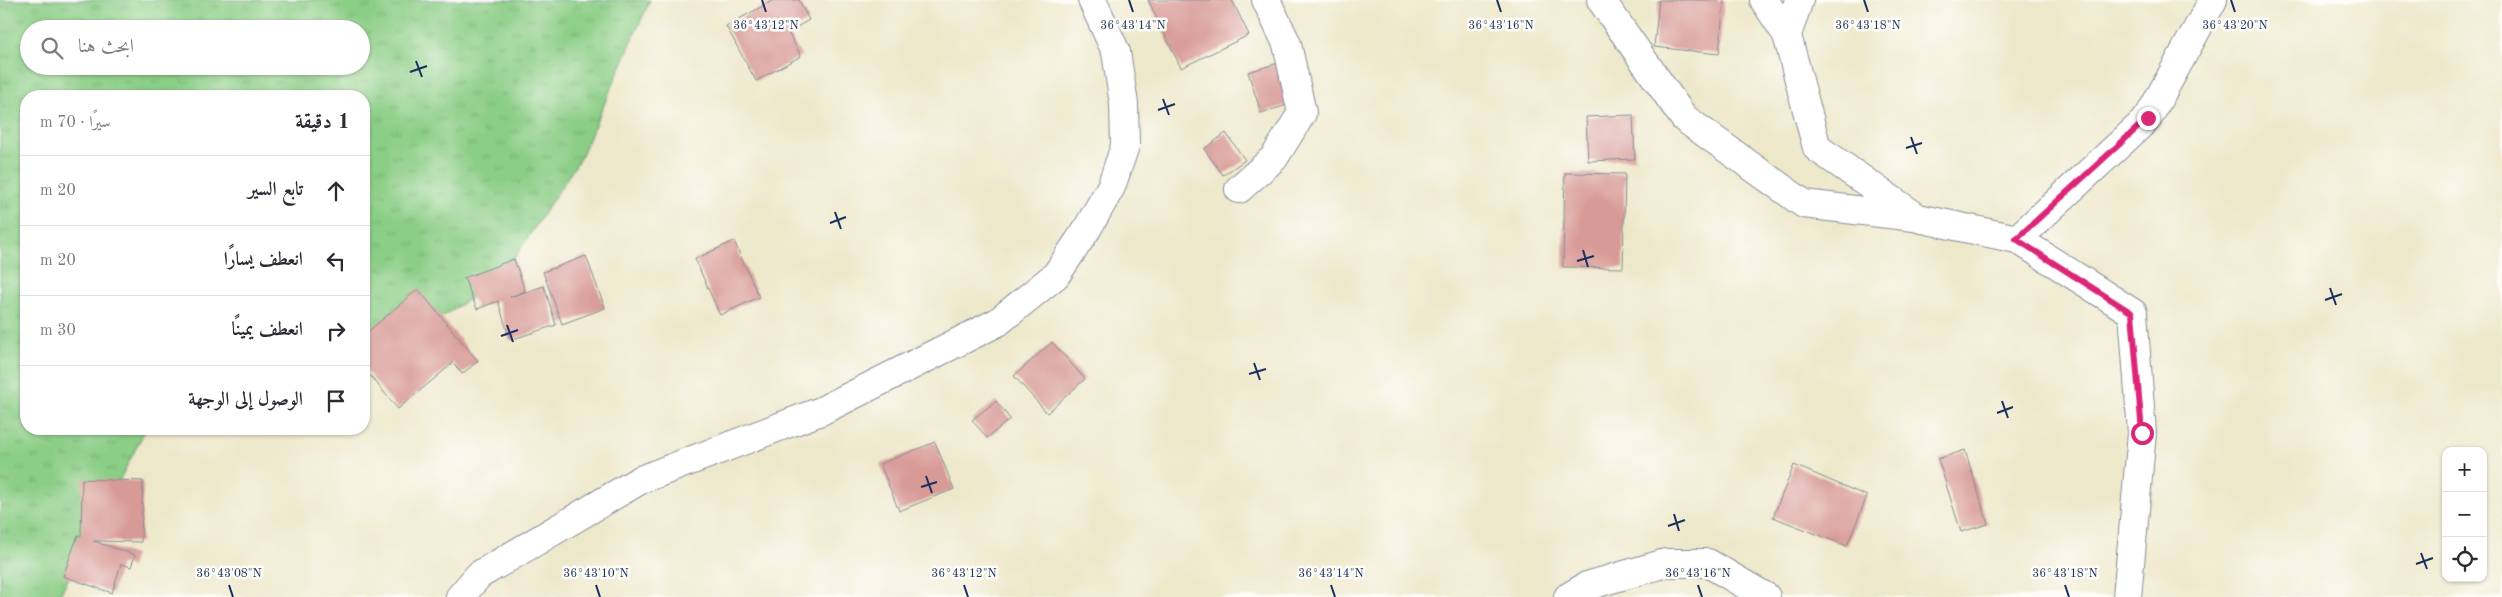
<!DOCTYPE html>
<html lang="ar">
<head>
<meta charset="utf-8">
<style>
	body { margin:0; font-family:"Old Standard TT",Amiri,serif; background:#f2f2f3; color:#2b2b33; direction:rtl }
	.controls { position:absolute; right:15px; bottom:15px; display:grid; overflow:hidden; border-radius:10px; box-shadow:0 1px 4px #0004 }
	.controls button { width:45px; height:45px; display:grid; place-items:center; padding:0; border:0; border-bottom:1px solid #e1e1e2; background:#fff; color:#2b2b33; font:25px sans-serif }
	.stop { position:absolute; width:15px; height:15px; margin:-11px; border:4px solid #db2777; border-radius:50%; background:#fff }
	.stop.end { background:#db2777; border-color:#fff; box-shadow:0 1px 5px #0008 }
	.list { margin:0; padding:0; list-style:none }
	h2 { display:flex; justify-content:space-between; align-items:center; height:65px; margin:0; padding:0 20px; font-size:21px }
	h2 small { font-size:16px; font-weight:400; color:#7c7c81 }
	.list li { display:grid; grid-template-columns:32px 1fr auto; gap:15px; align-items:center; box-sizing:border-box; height:70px; padding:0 20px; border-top:1px solid #e1e1e2 }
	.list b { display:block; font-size:19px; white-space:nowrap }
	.list em { font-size:16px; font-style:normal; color:#7c7c81 }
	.icon { flex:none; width:28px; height:28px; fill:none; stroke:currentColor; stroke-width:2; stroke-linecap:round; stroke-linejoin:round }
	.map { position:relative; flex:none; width:2502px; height:597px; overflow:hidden; direction:ltr }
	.search { position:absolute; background:#fff; box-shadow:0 1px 4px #0004; left:20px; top:20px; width:350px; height:55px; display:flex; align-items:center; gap:12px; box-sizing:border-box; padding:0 18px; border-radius:28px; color:#7c7c81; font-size:19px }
	.panel { position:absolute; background:#fff; box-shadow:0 1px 4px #0004; left:20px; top:90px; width:350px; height:345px; border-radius:20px; direction:rtl }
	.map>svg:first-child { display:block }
	.grass { fill:url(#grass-tufts); stroke:#537e72; fill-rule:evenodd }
	.building { fill:#d89a96 }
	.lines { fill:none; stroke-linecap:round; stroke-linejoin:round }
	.minor-casing { stroke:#848c94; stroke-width:30 }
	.minor { stroke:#fff; stroke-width:28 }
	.route { stroke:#db2777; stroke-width:6 }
	.ticks { fill:none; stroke:#1b2f5e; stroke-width:2 }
	.ticks-label { font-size:12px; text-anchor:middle; fill:#1b2f5e; stroke:#fdfcf7; stroke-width:5; stroke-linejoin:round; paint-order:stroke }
</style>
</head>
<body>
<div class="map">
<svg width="2502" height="597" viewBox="0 0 2502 597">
	<defs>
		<pattern id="grass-tufts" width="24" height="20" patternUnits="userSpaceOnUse" patternTransform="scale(1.25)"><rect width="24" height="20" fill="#8bce86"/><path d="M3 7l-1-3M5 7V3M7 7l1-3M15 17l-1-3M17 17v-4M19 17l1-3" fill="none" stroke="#77b176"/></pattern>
	</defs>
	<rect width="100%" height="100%" fill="#fdfcf7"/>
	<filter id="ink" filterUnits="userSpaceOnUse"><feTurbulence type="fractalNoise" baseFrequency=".02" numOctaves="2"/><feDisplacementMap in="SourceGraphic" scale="10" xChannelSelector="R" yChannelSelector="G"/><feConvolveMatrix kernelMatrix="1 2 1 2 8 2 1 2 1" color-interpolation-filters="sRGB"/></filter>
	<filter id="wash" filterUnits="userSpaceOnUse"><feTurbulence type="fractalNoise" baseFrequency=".0096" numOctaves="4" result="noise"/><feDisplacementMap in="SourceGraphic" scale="20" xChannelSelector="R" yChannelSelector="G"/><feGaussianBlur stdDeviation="1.12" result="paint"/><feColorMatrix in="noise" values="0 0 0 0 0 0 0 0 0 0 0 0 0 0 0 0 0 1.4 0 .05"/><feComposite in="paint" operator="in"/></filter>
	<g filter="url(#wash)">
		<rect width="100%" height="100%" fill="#eee8cb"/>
		<path class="grass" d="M0,0H650L581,157L502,277L364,369V96H26V429H146L59,597H0ZM29,29H361V66H29Z
			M185,429H273L269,432Z"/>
		<g id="blocks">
			<path class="building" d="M774,0H799L809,20L788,32L801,56L756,81L726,26Z
				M1148,0H1232L1249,35L1181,68Z
				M1659,0H1724L1719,54L1654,47Z
				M1278,63L1290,104L1261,113L1248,72Z
				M1633,115L1635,159L1588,161L1586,117Z
				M1226,133L1245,160L1223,175L1204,149Z
				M1565,173L1625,174L1623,268L1563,267Z
				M734,241L759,297L720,315L695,259Z
				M586,256L605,308L562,324L543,272Z
				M514,259L525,291L510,297L544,286L556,325L510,340L498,301L477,309L464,278Z
				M418,289L478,361L462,374L453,363L398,409L364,368V335Z
				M1052,342L1085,379L1047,413L1014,376Z
				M996,401L1010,419L987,438L972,420Z
				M935,442L954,489L899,511L880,464Z
				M1965,450L1988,524L1961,532L1938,459Z
				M1794,465L1867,496L1847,546L1773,517Z
				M82,479L143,481L141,542L93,541L135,555L131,567L121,564L112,593L63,576L78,535L81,536Z"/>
		</g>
	</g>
	<g filter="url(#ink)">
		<use href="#blocks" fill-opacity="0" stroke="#848c94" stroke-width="1"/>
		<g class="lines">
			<g class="minor-casing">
				<path id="minor" d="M1601,0L1684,118L1804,204L1914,217
					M1764,0L1787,35
					M1799,0L1787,35L1817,148L1918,218L2017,239L2133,313L2142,433L2127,597
					M1239,189L1274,158L1302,113L1287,44L1266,0
					M2017,239L2148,118L2213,0
					M460,597L479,575L640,480L821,411L998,322L1056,275L1087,229L1111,187L1125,146L1124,104L1116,52L1092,0
					M1568,597L1587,586L1666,563H1708L1766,597"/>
			</g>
			<use href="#minor" class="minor"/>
		</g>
	</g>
	<g class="lines" filter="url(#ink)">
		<path class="route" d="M2142,433L2132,313L2016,239L2148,118"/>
	</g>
	<path class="ticks" d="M762,0L766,12M1129,0L1133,12M1497,0L1501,12M1864,0L1868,12M2231,0L2235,12M416,61L422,77M410,72L427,66M1163,99L1169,115M1158,110L1175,104M1911,137L1917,154M1906,148L1922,143M835,212L841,229M830,223L846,217M1583,250L1588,267M1577,261L1594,256M2330,288L2336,305M2325,300L2342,294M507,325L513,342M501,336L518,330M1254,363L1260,380M1249,374L1266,369M2002,401L2008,418M1997,413L2013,407M926,476L932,493M921,487L937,482M1674,514L1679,531M1668,526L1685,520M2421,553L2427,569M2416,564L2433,558M229,585L233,597M596,585L600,597M964,585L968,597M1331,585L1335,597M1698,585L1702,597M2065,585L2069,597"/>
	<g class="ticks-label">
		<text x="1501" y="29">36°43'16"N</text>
		<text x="1868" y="29">36°43'18"N</text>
		<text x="766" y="29">36°43'12"N</text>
		<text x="1133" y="29">36°43'14"N</text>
		<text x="2235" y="29">36°43'20"N</text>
		<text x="229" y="577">36°43'08"N</text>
		<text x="596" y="577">36°43'10"N</text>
		<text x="964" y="577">36°43'12"N</text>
		<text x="1331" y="577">36°43'14"N</text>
		<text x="1698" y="577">36°43'16"N</text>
		<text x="2065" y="577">36°43'18"N</text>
	</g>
</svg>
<div class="controls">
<button>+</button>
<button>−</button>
<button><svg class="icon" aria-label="locate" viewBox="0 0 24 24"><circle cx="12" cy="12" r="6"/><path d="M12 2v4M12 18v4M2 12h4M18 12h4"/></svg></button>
</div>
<div class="stop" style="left:2142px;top:433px"></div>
<div class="stop end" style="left:2148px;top:118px"></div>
<div class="search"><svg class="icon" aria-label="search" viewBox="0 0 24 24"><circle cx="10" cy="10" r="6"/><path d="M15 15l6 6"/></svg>ابحث هنا</div>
<section class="panel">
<h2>1 دقيقة<small>سيرًا · 70 m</small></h2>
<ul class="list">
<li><svg class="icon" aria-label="ahead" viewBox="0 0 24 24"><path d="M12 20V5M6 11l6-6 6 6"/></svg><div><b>تابع السير</b></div><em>20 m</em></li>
<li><svg class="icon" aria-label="left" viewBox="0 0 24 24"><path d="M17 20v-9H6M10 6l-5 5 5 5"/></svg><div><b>انعطف يسارًا</b></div><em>20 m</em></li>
<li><svg class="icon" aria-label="right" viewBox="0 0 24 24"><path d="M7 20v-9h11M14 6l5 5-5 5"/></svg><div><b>انعطف يمينًا</b></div><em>30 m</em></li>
<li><svg class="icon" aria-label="arrive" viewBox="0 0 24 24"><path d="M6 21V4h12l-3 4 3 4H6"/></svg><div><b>الوصول إلى الوجهة</b></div></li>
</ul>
</section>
</div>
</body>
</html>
